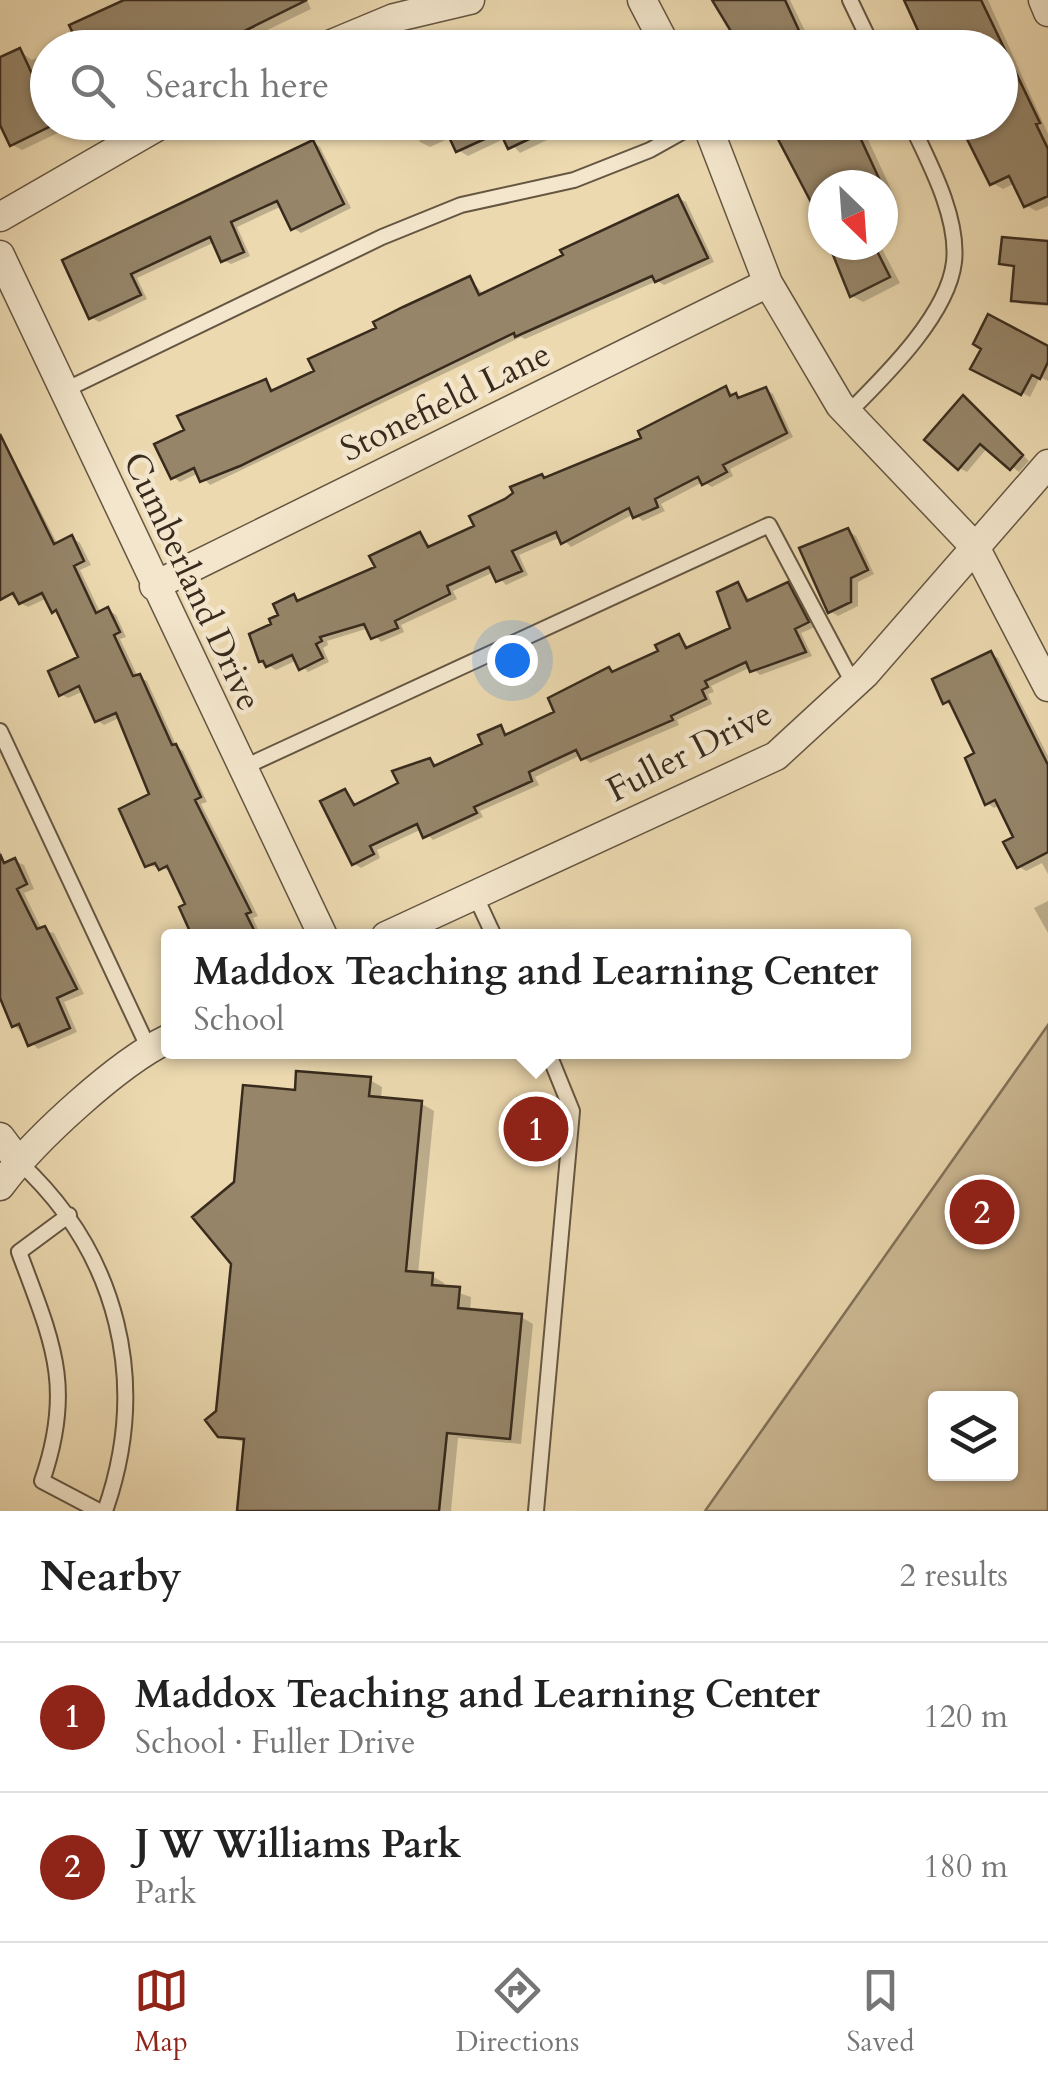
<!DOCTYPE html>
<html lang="en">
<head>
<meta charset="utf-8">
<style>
	body { margin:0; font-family:Cardo,serif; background:#f2f2f2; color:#222 }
	.controls { position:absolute; right:30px; bottom:30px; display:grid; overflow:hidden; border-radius:10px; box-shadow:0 2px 8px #0004 }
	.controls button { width:90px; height:90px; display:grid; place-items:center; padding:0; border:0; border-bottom:2px solid #e0e0e0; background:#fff; color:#222; font:50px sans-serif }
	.compass { position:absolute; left:808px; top:170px; width:90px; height:90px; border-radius:50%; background:#fff; box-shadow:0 2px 8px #0004; rotate:155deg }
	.you { position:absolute; left:512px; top:660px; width:35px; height:35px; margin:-25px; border:8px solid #fff; border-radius:50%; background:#1a73e8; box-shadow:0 0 0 15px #1a73e833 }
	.badge { display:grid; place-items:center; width:65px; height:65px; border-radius:50%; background:#8f2418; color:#fff; font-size:32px; font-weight:700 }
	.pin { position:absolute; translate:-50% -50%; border:5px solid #fff; box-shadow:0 2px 10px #0006 }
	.popup { position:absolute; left:161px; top:929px; width:750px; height:130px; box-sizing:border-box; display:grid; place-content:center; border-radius:10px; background:#fff; filter:drop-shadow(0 2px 8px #0005); font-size:32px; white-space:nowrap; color:#767676 }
	.popup b { font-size:38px; color:#222 }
	.popup::after { content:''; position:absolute; left:50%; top:100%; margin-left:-20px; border:20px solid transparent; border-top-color:#fff }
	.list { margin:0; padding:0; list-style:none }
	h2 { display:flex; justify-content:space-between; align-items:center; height:130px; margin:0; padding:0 40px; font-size:42px }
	h2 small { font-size:32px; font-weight:400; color:#767676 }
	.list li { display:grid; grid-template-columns:65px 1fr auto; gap:30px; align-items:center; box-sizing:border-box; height:150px; padding:0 40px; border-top:2px solid #e0e0e0 }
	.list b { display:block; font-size:38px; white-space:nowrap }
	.list p { margin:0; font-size:32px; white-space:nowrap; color:#767676 }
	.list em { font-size:32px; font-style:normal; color:#767676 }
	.icon { flex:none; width:55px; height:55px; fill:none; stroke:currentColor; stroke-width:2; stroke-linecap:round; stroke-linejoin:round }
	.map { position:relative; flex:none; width:1048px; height:1511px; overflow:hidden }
	.search { position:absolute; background:#fff; box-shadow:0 2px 8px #0004; left:30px; right:30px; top:30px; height:110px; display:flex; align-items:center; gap:25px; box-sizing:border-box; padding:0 35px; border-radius:55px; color:#767676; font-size:38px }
	.sheet { height:430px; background:#fff }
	nav { display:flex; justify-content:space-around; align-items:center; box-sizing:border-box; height:140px; border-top:2px solid #e0e0e0; background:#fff; font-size:28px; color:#767676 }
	nav a { display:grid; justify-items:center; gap:5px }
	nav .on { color:#8f2418 }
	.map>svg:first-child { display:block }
	.green { fill:#cdbb97; stroke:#82735a; stroke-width:2.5; fill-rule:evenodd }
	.shadow { fill:#0003 }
	.building { fill:#968569; stroke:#382b1d; stroke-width:2.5 }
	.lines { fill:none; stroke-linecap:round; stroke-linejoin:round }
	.service-casing { stroke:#655642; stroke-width:18 }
	.minor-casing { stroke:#655642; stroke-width:31 }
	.service { stroke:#f3e6cc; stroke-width:14 }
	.minor { stroke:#f3e6cc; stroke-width:28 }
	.labels { text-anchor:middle; stroke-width:9; stroke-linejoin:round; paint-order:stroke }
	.street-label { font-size:35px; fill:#382b1d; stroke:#f3e6cc }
</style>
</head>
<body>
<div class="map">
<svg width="1048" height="1511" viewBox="0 0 1048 1511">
	<rect width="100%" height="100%" fill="#ecd9b0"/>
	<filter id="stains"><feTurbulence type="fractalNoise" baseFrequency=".002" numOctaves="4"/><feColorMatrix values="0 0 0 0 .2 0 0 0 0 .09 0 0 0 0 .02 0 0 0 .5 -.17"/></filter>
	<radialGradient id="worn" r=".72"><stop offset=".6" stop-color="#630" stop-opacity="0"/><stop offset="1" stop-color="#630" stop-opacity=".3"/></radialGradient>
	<path class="green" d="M1048,1025V1511H705ZM936,1398H1010V1474H936Z"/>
	<path class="shadow" d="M128,0H307L311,9L230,48H60Z
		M715,0H790L810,41L818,38L830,48H744Z
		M906,0H988L1048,134V206L1036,211L1026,205L1015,183L1003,189L992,183L1000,122V48Z
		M598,33L612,48H568Z
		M19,51L32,60L48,53V122H62L64,130L22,150L11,144L0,119V60Z
		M411,122H567L570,129L520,153L506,138L468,156L458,150L452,137L430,147L420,142Z
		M772,122H860L896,200L883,205V185H823V219Z
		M313,142L320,147L351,208L301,233L293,228L282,206L237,227L250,256L231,264L223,260L215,242L137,278L147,299L99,322L91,317L65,261Z
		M678,198L686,202L714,262L664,285L657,281L525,339L521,337L210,485L199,473L180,482L173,477L187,431L265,382L275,391L317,372L379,329L470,279L484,295Z
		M1048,244V306L1021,304L1014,299L1016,268L1002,263Z
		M835,245H880L900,283L863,302L852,296Z
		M984,348H1048V381L1040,377L1030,397L981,372Z
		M726,389L741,399L766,389L773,394L793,437L730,469L733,476L712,487L703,482L661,504L665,511L643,521L634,514L571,547L561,537L519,555L528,575L506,585L494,572L453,591L457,599L401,625L404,632L381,642L369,628L327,641L328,645L323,648L329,662L308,672L297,660L276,670L261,661L274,625L294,597L302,602L378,569L420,534L432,548L477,527L542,476L548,480L645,439Z
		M971,403L1029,461L1019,472L988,447L967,472L959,468Z
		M0,433L58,545L72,538L80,543L91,565L80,570L101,614L108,610L116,615L126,637L120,639L138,677L147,681L177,747L183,751L207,802L201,804L258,916L253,918L261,936H195L182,908L188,905L172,871L147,865L152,796L121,717L104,725L97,720L84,691L68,698L61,694L82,658L61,615L47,598L28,607L15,600L0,580Z
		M848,531L856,536L874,574L858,582V606L838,616L830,611Z
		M738,585L752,602L787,585L795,590L815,627L801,633L812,656L760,675L751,667L711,686L714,692L708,694L712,704L677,720L679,725L590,763L581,755L535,777L539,785L480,811L483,817L433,840L422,829L377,850L380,858L361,868L353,863L345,791L358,806L401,785L430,761L440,766L486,745L500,728L510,736L558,713L609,670L616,673L661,652L679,636L690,649L733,629Z
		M991,654L998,658L1048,756V874L1042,863L1026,871L1018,866L1017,838L1000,805L994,808L987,803L977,754L953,706L945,702Z
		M0,851L6,865L15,861L24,865L34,889L24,893L42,930L54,933L84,994L64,1002L77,1032L38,1049L14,1025L0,998Z
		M1048,901V933L1034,908Z
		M370,1080L382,1087L381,1100L422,1104L434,1111L418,1274L432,1276L444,1283V1288L471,1297L470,1312L521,1317L533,1324L521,1444L458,1438L451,1511H240L246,1443L220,1435L218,1413L234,1264L236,1184L297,1093Z"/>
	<path class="building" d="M124,0H307L210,48H80L69,25Z
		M712,0H785L807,48H741Z
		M904,0H981L1040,123L1036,124L1048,149V196L1024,207L1009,176L990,185L963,131L981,122H1000V48H926Z
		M20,48L48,108V122L55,124L10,146L0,125V57Z
		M442,122H565L508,149L500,132L456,152Z
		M769,122H853L882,185H823V225Z
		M313,140L344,204L291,230L277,201L231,222L244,252L221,262L210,237L131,274L141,295L89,319L62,260Z
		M678,195L708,258L655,282L652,276L515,337L514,333L240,466L200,482L194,468L171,479L154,444L184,430L177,416L266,379L271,391L314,371L308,359L376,328L373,322L403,307L470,276L479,295L563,255L560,250Z
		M1002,237L1048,241V304L1011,301L1014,266L999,264Z
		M829,245H874L890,277L850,297Z
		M988,314L1048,346V362L1040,379L1032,375L1021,395L970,369L981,349L973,344Z
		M726,386L730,396L736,393L738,398L766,387L787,433L723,465L727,472L702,485L698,477L655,499L658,507L633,518L629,508L561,544L556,532L512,551L522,571L496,582L489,567L447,586L450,594L395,621L398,628L371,639L364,624L320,637L322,641L316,644L323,658L299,670L292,655L266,667L263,661L259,662L249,634L271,624L269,619L278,615L273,604L294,594L297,601L375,567L369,556L420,532L428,547L474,526L469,516L505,499L513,493L510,487L542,474L544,478L641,438L638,431Z
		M963,395L1023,455L1010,470L980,444L958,470L924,440Z
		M0,434L54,544L72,535L84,561L74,566L96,613L108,607L120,632L114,635L133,676L140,674L172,745L176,744L201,797L195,800L251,912L246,914L257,936H192L179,907L185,904L167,866L159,870L155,863L145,867L119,809L149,794L116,713L95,722L79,686L59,696L48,671L78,657L56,610L52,613L42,593L19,604L13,593L0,600Z
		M848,528L868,570L851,578V602L828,613L799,548Z
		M738,582L747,601L788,582L809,622L795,629L806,652L750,672L746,662L705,681L708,687L702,690L706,699L671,716L673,720L581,760L576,750L529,772L532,781L474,807L477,813L423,838L417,824L370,846L374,854L352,865L320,801L345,789L354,805L398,783L392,771L430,758L434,766L482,744L478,735L501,725L505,735L554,712L548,698L609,667L612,672L658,651L655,645L679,634L686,648L730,628L717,592Z
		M991,651L1048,765V852L1017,868L1003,842L1013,837L995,800L985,805L965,758L974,753L949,701L943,704L932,679Z
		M0,854L4,863L15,858L27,884L17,889L37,929L45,926L77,989L57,998L70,1028L28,1046L19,1024L12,1027L0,998Z
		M296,1071L371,1077L369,1096L422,1101L406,1271L433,1273L432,1285L460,1287L458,1308L522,1314L510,1439L447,1433L439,1511H237L244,1439L218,1437L205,1420L216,1411L231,1264L192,1217L234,1182L243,1085L295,1090Z"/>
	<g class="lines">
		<g class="service-casing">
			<path id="service" d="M850,0L873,48
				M63,391L382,237L461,205L574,180L650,150L700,122
				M848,413C884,377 948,315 954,262C959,217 929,162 910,122
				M0,731L149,1049
				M240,769L769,525L854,685
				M475,895L494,936
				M19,1162C119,1254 150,1383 105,1511
				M69,1215L19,1252C52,1341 75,1386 42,1481L99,1511
				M536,1511L572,1111L548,1052"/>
		</g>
		<g class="minor-casing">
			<path id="minor" d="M642,0L667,48
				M1043,0L1048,12
				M322,48L394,18L470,0
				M706,122L768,283L840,405L975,547L1048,687
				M0,217L165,122
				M0,255L323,936
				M154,586L768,283
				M386,936L776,756L865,674L1048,464
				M0,1137L18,1161
				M0,1186C34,1140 118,1063 168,1039"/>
		</g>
		<use href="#service" class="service"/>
		<use href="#minor" class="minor"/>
	</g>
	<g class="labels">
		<g class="street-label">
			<text transform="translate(445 401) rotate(-26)" y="12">Stonefield Lane</text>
			<text transform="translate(193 581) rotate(65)" y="12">Cumberland Drive</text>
			<text transform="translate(689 751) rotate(-27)" y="12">Fuller Drive</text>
		</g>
	</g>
	<rect width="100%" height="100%" filter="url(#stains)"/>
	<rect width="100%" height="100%" fill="url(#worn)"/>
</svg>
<div class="controls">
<button><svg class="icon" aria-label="layers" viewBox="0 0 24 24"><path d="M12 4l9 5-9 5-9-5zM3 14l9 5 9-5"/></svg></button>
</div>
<svg class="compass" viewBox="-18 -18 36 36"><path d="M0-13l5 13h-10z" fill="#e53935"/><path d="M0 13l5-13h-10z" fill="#767676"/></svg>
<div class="you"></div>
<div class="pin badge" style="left:536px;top:1129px">1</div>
<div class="popup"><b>Maddox Teaching and Learning Center</b>School</div>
<div class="pin badge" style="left:982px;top:1212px">2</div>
<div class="search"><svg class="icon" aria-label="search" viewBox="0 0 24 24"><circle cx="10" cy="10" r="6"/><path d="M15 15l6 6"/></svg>Search here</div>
</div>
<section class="sheet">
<h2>Nearby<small>2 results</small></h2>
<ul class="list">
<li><span class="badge">1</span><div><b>Maddox Teaching and Learning Center</b><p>School · Fuller Drive</p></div><em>120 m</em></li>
<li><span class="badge">2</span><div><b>J W Williams Park</b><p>Park</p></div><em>180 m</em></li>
</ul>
</section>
<nav>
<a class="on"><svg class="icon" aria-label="map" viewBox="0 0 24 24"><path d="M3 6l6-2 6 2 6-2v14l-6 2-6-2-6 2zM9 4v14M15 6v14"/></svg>Map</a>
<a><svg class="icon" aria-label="directions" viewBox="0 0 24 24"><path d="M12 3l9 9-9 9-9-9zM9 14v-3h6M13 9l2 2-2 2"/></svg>Directions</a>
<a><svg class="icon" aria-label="saved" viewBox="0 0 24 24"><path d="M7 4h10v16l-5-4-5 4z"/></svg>Saved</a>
</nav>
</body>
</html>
